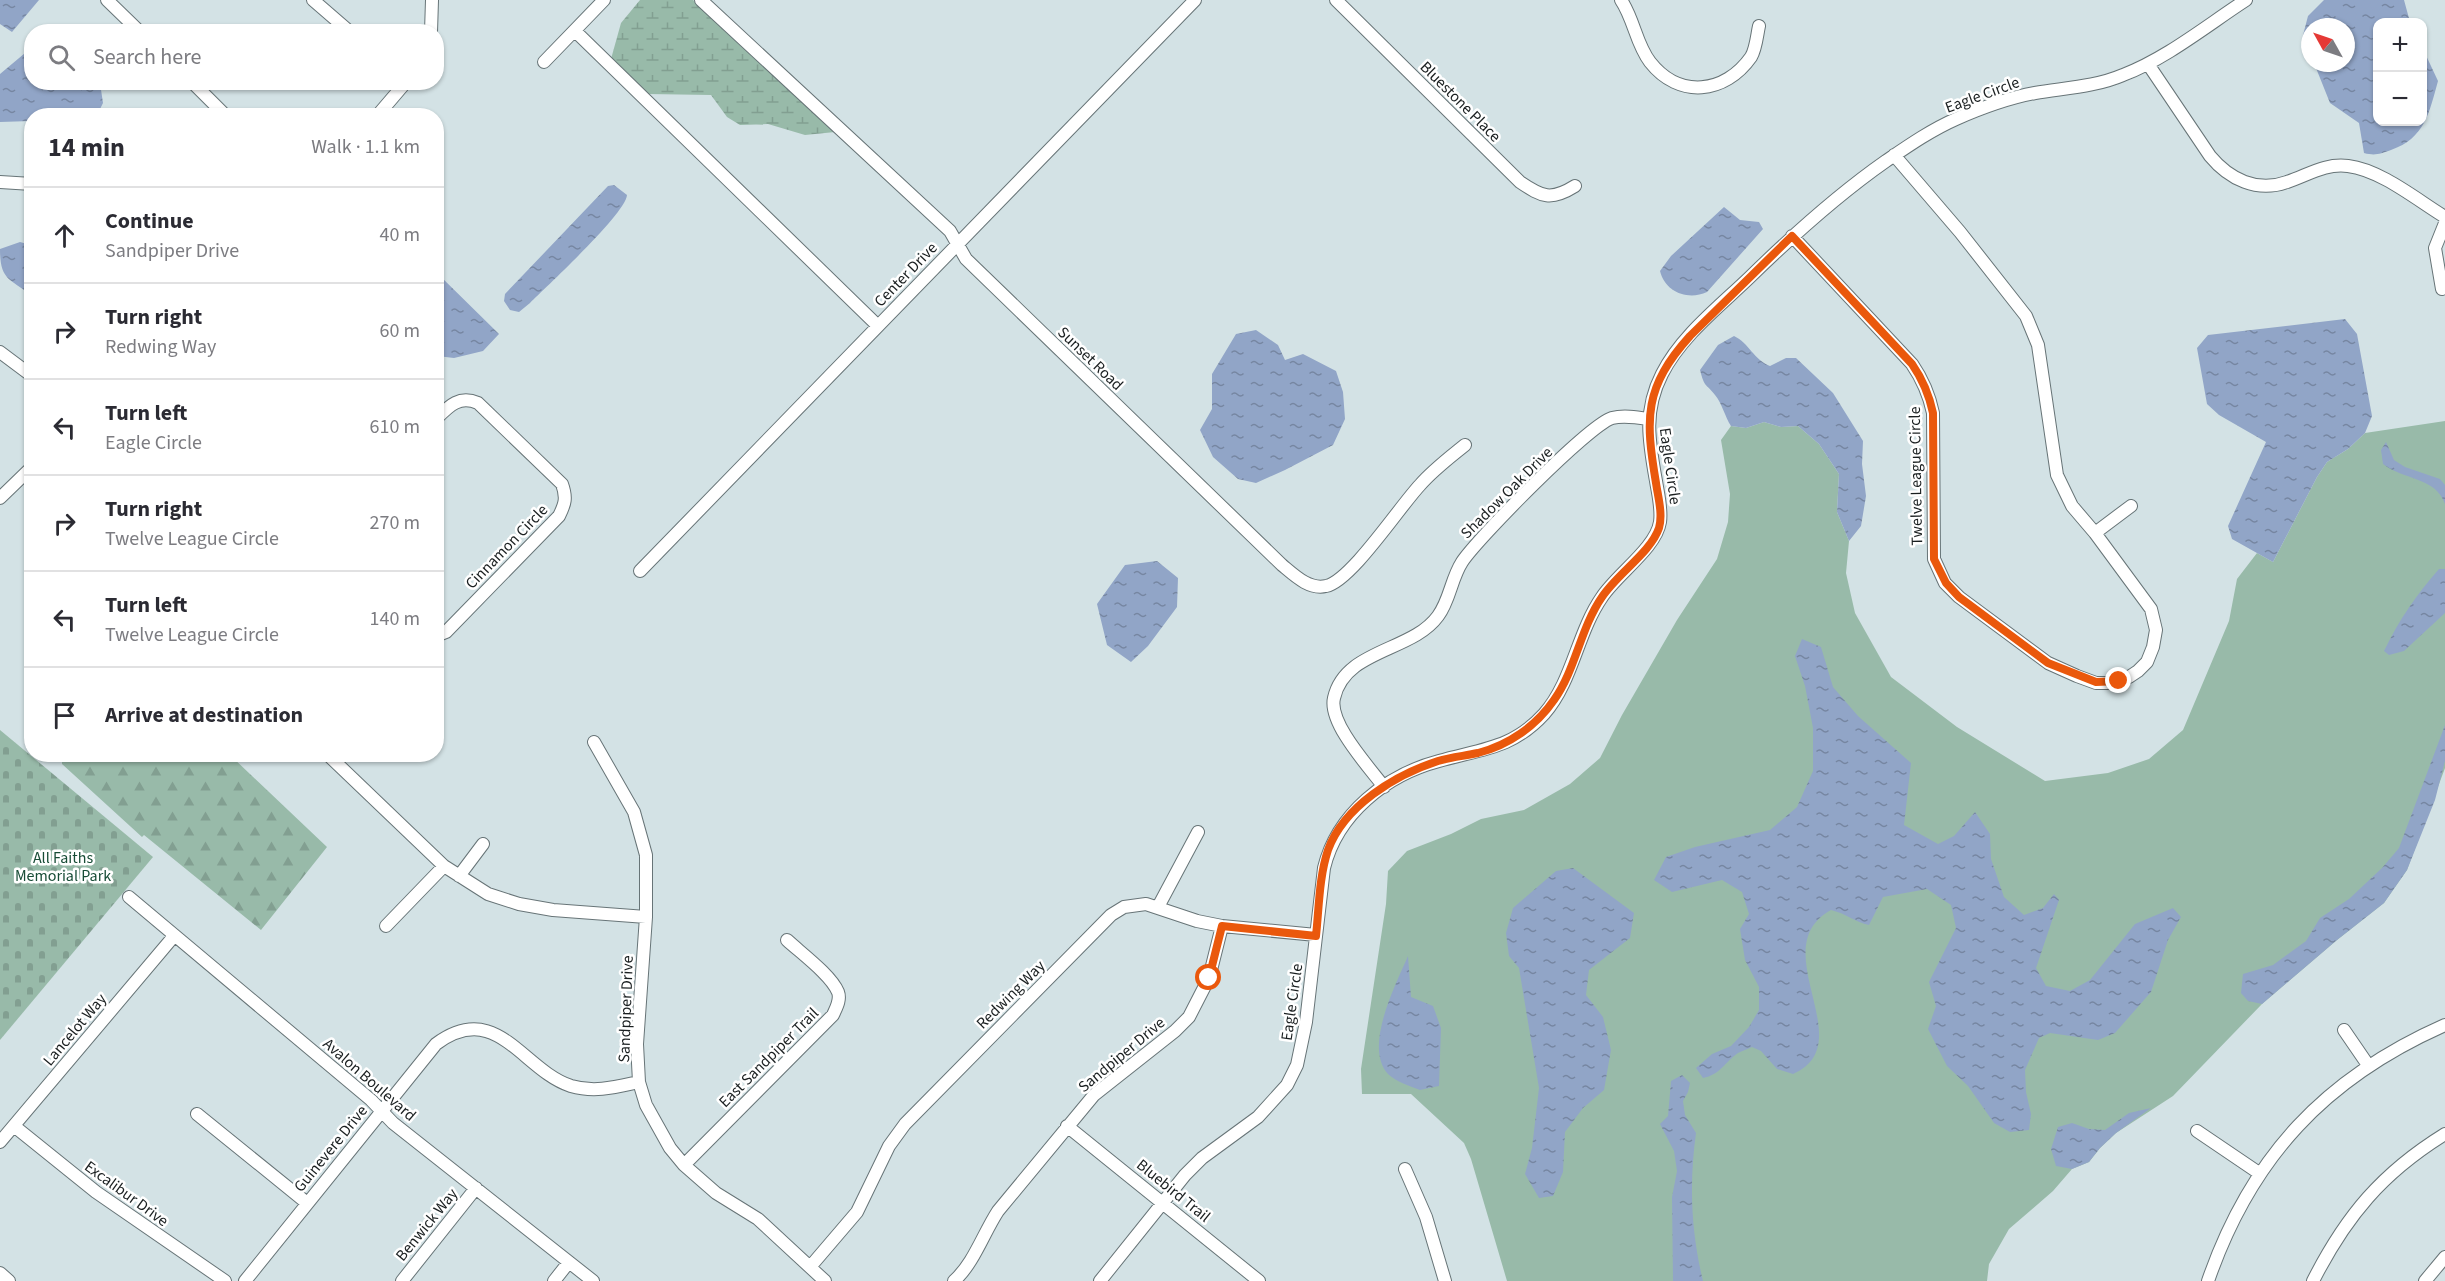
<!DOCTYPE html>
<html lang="en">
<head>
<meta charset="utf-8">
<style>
	body { margin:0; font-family:"Source Sans 3",sans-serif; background:#f2f2f3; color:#2b2b33 }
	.controls { position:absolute; right:18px; top:18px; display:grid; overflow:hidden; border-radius:12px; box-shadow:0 2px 4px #0004 }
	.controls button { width:54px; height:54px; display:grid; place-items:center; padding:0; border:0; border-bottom:2px solid #e1e1e2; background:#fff; color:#2b2b33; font:30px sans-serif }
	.compass { position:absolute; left:2301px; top:18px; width:54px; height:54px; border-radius:50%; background:#fff; box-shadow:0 2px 4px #0004; rotate:310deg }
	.stop { position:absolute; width:18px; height:18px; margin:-14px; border:4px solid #ea580c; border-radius:50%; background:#fff }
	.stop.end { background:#ea580c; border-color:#fff; box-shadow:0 2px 6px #0008 }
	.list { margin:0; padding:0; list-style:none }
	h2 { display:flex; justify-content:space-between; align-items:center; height:78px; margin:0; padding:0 24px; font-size:26px }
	h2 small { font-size:20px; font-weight:400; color:#7c7c81 }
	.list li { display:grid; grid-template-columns:39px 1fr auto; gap:18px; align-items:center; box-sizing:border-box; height:96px; padding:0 24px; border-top:2px solid #e1e1e2 }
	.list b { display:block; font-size:22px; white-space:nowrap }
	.list p { margin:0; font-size:20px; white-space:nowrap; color:#7c7c81 }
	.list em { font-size:20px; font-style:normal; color:#7c7c81 }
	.icon { flex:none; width:33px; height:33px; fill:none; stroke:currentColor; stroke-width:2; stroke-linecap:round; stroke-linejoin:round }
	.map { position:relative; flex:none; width:2445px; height:1281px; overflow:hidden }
	.search { position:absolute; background:#fff; box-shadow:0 2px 4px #0004; left:24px; top:24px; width:420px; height:66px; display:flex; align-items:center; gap:15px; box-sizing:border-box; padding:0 21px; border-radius:24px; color:#7c7c81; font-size:22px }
	.panel { position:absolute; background:#fff; box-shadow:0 2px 4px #0004; left:24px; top:108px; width:420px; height:654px; border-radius:24px }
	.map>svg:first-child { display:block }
	.green { fill:#98baa9 }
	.forest { fill:url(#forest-firs) }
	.wetland { fill:url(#wetland-marsh) }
	.cemetery { fill:url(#cemetery-stones) }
	.water { fill:url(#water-ripples) }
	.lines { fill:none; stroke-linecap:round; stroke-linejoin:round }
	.minor-casing { stroke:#677477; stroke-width:14 }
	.minor { stroke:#fff; stroke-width:12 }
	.route { stroke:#ea580c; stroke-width:8 }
	.labels { text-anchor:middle; stroke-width:5; stroke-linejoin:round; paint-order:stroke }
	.street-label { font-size:16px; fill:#1a1f20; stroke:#fff }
	.park-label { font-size:16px; fill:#174c36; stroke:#fff }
</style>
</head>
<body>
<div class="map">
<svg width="2445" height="1281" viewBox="0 0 2445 1281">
	<defs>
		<pattern id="forest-firs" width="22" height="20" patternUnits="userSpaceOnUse" patternTransform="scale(1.5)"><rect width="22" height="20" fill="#98baa9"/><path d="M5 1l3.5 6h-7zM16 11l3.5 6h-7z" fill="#829f91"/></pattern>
		<pattern id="wetland-marsh" width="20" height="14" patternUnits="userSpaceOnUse" patternTransform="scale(1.5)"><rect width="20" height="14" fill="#98baa9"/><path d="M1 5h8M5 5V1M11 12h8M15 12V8" fill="none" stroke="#829f91"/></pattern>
		<pattern id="cemetery-stones" width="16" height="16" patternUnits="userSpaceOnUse" patternTransform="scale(1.5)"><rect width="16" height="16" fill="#98baa9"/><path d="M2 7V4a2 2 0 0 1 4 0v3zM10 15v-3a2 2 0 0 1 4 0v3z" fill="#829f91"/></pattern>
		<pattern id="water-ripples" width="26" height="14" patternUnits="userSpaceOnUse" patternTransform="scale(1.5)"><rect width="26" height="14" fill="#91a5c7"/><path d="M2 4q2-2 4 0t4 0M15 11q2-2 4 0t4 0" fill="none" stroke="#7686a1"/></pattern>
	</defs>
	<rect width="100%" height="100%" fill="#d3e2e5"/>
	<path class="green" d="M2445,421V768L2407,870L2384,903L2337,940L2262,1004L2173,1096L2116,1133L2100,1148L2089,1162L2072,1169L2053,1191L2009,1229L1989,1264L1987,1281H1507L1471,1159L1464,1143L1411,1094H1362L1361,1069L1386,904L1388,871L1407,851L1451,834L1481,819L1524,810L1570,784L1600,758L1622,715L1677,620L1717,559L1728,522L1730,494L1721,440L1731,426L1746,428L1764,422L1781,427L1798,426L1819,444L1839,474L1837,512L1849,541L1846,573L1855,613L1891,677L1957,727L2045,781L2108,773L2149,759L2183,730L2229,621L2237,579L2257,553L2273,562L2317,477L2327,462L2348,449L2365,433Z"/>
	<path class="forest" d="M62,755H230L327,847L261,930L144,835L142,837L62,764Z"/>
	<path class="wetland" d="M640,0H693L835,132L805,135L768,124L740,125L727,117L711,95L647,94L611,59L621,23Z"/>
	<path class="cemetery" d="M0,730L153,857L0,1040Z"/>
	<path class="water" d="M0,0H39L12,32L0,24Z
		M2324,0H2404L2410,22H2378V122H2422L2423,49L2438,81C2429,113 2425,138 2391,150C2380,154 2375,156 2364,153L2359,123L2330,103L2314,63H2346V27H2310V55L2302,39L2308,16Z
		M31,48L32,82L100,83L103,103L97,115L32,116L31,121L0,122V74Z
		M614,185L627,195C626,213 547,286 530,303L519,312L510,310L504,301L505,294L608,186Z
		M1724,207L1740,220L1759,222L1763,229L1707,292C1688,301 1665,292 1660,271L1671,256Z
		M20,242L31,245V295C9,278 0,280 0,249Z
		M437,273L499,334L483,351L454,358L437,356Z
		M2345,319L2357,334L2372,416L2365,433L2348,449L2327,462L2317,477L2273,562L2232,539L2228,526L2266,442L2219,415L2207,404L2197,348L2208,335Z
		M1256,330L1278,345L1285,360L1303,354L1336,371L1343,392L1345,419L1333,445L1285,470L1256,483L1238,479L1213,457L1200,430L1212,409V374L1236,334Z
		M1734,336C1749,343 1754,360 1770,366L1786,358H1796L1833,393L1863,441L1862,464L1866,496L1861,526L1849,541L1837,512L1839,474L1819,444L1798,426L1781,427L1764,422L1746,428L1731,426C1725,417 1722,403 1715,395C1705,382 1705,389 1700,370L1718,345Z
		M2386,442L2394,460L2405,467L2440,479L2445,485V504C2436,477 2403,480 2383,464L2381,450Z
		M1157,561L1178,578L1177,607L1148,646L1131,662L1107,645L1097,604L1125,565Z
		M2439,569H2445V613L2404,651L2389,655L2384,651C2399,620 2416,595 2439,569Z
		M1802,639L1821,647L1833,687L1858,716L1911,763L1904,825L1938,844L1954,836L1975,812L1990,834L1991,859L2004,897L2024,915L2043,908L2054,894L2059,900L2036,968L2046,986L2070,991L2090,980L2135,924L2173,908L2181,917L2168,940L2151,992L2115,1033L2098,1040L2050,1033L2039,1038L2025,1070L2026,1092L2031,1114L2029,1130L2010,1132L1994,1123L1968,1086L1947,1066L1928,1029L1936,1006L1929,982L1956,928L1951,905L1927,889L1883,897L1869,925C1855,922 1847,914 1831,910C1762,948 1863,1044 1793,1074L1777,1069L1761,1051L1752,1047C1748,1049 1742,1051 1738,1053C1725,1062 1720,1075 1703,1078L1696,1068L1712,1054L1731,1046L1749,1027L1759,1010V987L1745,960L1740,929L1749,914L1742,892L1722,880L1672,892L1654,880L1666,857L1695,847L1770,830L1797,807L1813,771V728L1805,686L1795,656Z
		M2445,725V761L2435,800L2407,870L2384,903L2337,940L2262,1004L2248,1001L2241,993L2243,974L2273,965L2306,941L2320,918L2349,899L2382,868L2399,848Z
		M1573,868L1634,913L1630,938L1589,970L1586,995L1603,1017L1611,1050L1604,1090L1583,1108L1565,1132L1563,1172L1553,1196L1539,1198L1525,1174L1532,1148L1539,1088L1519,968L1509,956L1506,933L1513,908L1556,871Z
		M1408,956L1411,997L1433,1006L1441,1028L1439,1086L1420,1090C1410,1086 1396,1082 1388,1074C1363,1047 1396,984 1408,956Z
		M1682,1075L1690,1083L1688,1092L1683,1101L1685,1115L1696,1133C1689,1183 1691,1232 1703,1281H1673L1672,1197L1677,1171L1674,1151L1660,1124L1668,1116L1671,1081Z
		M2151,1108L2116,1133L2100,1148L2089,1162L2072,1169L2056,1166L2051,1149L2058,1127L2072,1123L2089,1129L2105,1130L2129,1113Z"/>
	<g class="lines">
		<g class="minor-casing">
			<path id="minor" d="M107,0L140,32
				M313,0L350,32
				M701,0L950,231L966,259L1282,565C1294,575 1309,590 1326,586C1351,581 1400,506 1420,485C1433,470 1449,458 1465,445
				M1336,0L1520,182C1542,197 1551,201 1575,186
				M1621,0C1634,19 1636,44 1650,62C1679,99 1725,94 1751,57C1756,49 1757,35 1759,26
				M575,31L878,326
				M431,32L432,0
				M544,62L604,0
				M2148,64L2210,156C2229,179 2257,193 2287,182C2308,175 2325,163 2348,166C2381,170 2417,200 2445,217
				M192,82L226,116
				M377,116L406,82
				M0,182L32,184
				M1792,236L1912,364C1923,380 1929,394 1933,413L1934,559L1945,583L1959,597L2048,663L2077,676L2096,683H2107L2129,677L2138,671L2147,662L2153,647L2156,630L2151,609L2095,533L2072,506L2057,475L2038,345L2026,316L1960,232L1894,155
				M2442,289L2435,248L2445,223
				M0,352L32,376
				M436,419C449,406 459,395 478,403L562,484C567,498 565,504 559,516L446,632L436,636
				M0,498L32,467
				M2095,533L2131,506
				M640,571L1195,0
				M594,742L634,812L646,855V917L637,1044L639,1082L646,1105L670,1148L684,1165L716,1193L758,1219L825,1281
				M327,754L444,866L488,894L519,904L553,910L646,917
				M1384,787C1369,767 1328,723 1334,698C1345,649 1412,652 1438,616C1450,600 1451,579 1462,562C1477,539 1589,425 1612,418C1623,415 1636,417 1648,419
				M459,876L483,844
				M129,897L371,1100L393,1123L593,1281
				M1158,907L1198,832
				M386,926L444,866
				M2344,1030L2368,1065
				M197,1114L307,1203
				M14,1126L96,1192L225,1281
				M1067,1126L1259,1281
				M2197,1131L2259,1173
				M0,1142L174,936
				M684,1165L833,1015C836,1008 841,1000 838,992C831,975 801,953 787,940
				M1405,1169L1426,1217L1445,1281
				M810,1267L857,1212L889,1146L905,1124L1111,915L1124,907L1146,904L1197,921L1222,926L1316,935
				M0,1273L9,1281
				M245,1281L436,1044C497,999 522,1070 571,1086C595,1093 616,1087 639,1082
				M402,1281L476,1188
				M554,1281L569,1262
				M954,1281C974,1263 983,1234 998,1211L1094,1095L1175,1031L1189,1017L1209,978L1222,926
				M1100,1281L1185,1175L1202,1158L1258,1117L1287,1085L1297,1065L1306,1022L1324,868C1337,814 1386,775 1439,761C1481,749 1512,749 1544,714C1573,681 1577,633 1602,597C1617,574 1656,548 1660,522C1662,509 1658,494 1656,481C1649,442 1643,411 1662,374C1681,336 1720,306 1750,277C1793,235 1836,196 1886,161C1908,146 1931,130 1956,119C1981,108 2008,98 2035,93C2064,88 2095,87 2123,75C2167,58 2206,26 2246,0
				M2208,1281C2251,1157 2325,1078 2445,1025
				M2313,1281C2346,1216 2382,1173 2445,1134
				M2425,1281L2445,1257"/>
		</g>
		<use href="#minor" class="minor"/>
	</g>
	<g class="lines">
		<path class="route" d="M1209,978L1222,926L1316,936C1319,908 1319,877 1328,850C1344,806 1395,775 1438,761C1451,757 1464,756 1478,753C1509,745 1536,726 1554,700C1576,669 1580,629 1602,597C1617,574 1651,552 1659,528C1663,514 1658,497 1656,483C1645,418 1644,387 1690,336L1792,236L1912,364C1923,380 1929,394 1933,413L1934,559L1946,583L1959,597L2048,663L2096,682L2119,681"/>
	</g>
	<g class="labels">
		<g class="street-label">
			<text transform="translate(1982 94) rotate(-20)" y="6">Eagle Circle</text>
			<text transform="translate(1461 101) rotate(45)" y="6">Bluestone Place</text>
			<text transform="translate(905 274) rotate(-46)" y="6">Center Drive</text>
			<text transform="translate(1091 358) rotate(44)" y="6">Sunset Road</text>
			<text transform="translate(1671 466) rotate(82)" y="6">Eagle Circle</text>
			<text transform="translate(1915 476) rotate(-91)" y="6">Twelve League Circle</text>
			<text transform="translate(1506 492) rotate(-45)" y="6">Shadow Oak Drive</text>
			<text transform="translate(506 546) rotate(-46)" y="6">Cinnamon Circle</text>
			<text transform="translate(1010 994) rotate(-45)" y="6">Redwing Way</text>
			<text transform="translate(1291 1002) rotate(-82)" y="6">Eagle Circle</text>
			<text transform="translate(625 1009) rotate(-88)" y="6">Sandpiper Drive</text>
			<text transform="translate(74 1029) rotate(-50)" y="6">Lancelot Way</text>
			<text transform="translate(1121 1054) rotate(-40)" y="6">Sandpiper Drive</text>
			<text transform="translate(768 1057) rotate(-45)" y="6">East Sandpiper Trail</text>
			<text transform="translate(370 1079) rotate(41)" y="6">Avalon Boulevard</text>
			<text transform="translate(330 1148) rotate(-51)" y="6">Guinevere Drive</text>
			<text transform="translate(1174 1190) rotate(39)" y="6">Bluebird Trail</text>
			<text transform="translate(127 1193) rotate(36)" y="6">Excalibur Drive</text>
			<text transform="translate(426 1224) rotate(-51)" y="6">Benwick Way</text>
		</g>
		<g class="park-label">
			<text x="63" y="863">All Faiths<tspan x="63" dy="18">Memorial Park</tspan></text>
		</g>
	</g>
</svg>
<div class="controls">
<button>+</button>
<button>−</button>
</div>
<svg class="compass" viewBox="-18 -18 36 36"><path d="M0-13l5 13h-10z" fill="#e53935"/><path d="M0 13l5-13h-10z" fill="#7c7c81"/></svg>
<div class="stop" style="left:1209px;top:978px"></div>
<div class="stop end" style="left:2119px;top:681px"></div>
<div class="search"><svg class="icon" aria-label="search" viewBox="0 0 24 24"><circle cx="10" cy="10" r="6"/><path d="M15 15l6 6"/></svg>Search here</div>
<section class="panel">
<h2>14 min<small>Walk · 1.1 km</small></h2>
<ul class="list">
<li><svg class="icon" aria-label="ahead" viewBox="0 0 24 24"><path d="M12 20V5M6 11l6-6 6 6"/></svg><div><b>Continue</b><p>Sandpiper Drive</p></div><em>40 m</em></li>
<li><svg class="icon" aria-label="right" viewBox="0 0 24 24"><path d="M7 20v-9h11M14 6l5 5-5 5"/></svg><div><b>Turn right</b><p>Redwing Way</p></div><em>60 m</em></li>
<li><svg class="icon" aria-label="left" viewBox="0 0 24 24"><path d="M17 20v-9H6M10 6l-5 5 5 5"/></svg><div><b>Turn left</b><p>Eagle Circle</p></div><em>610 m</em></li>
<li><svg class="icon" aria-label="right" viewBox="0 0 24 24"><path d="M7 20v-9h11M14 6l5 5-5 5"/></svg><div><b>Turn right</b><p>Twelve League Circle</p></div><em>270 m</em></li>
<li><svg class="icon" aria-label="left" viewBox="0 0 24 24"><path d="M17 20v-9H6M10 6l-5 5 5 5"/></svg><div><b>Turn left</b><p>Twelve League Circle</p></div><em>140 m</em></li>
<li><svg class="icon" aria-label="arrive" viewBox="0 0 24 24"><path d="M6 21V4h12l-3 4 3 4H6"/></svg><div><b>Arrive at destination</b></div></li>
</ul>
</section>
</div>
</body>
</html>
